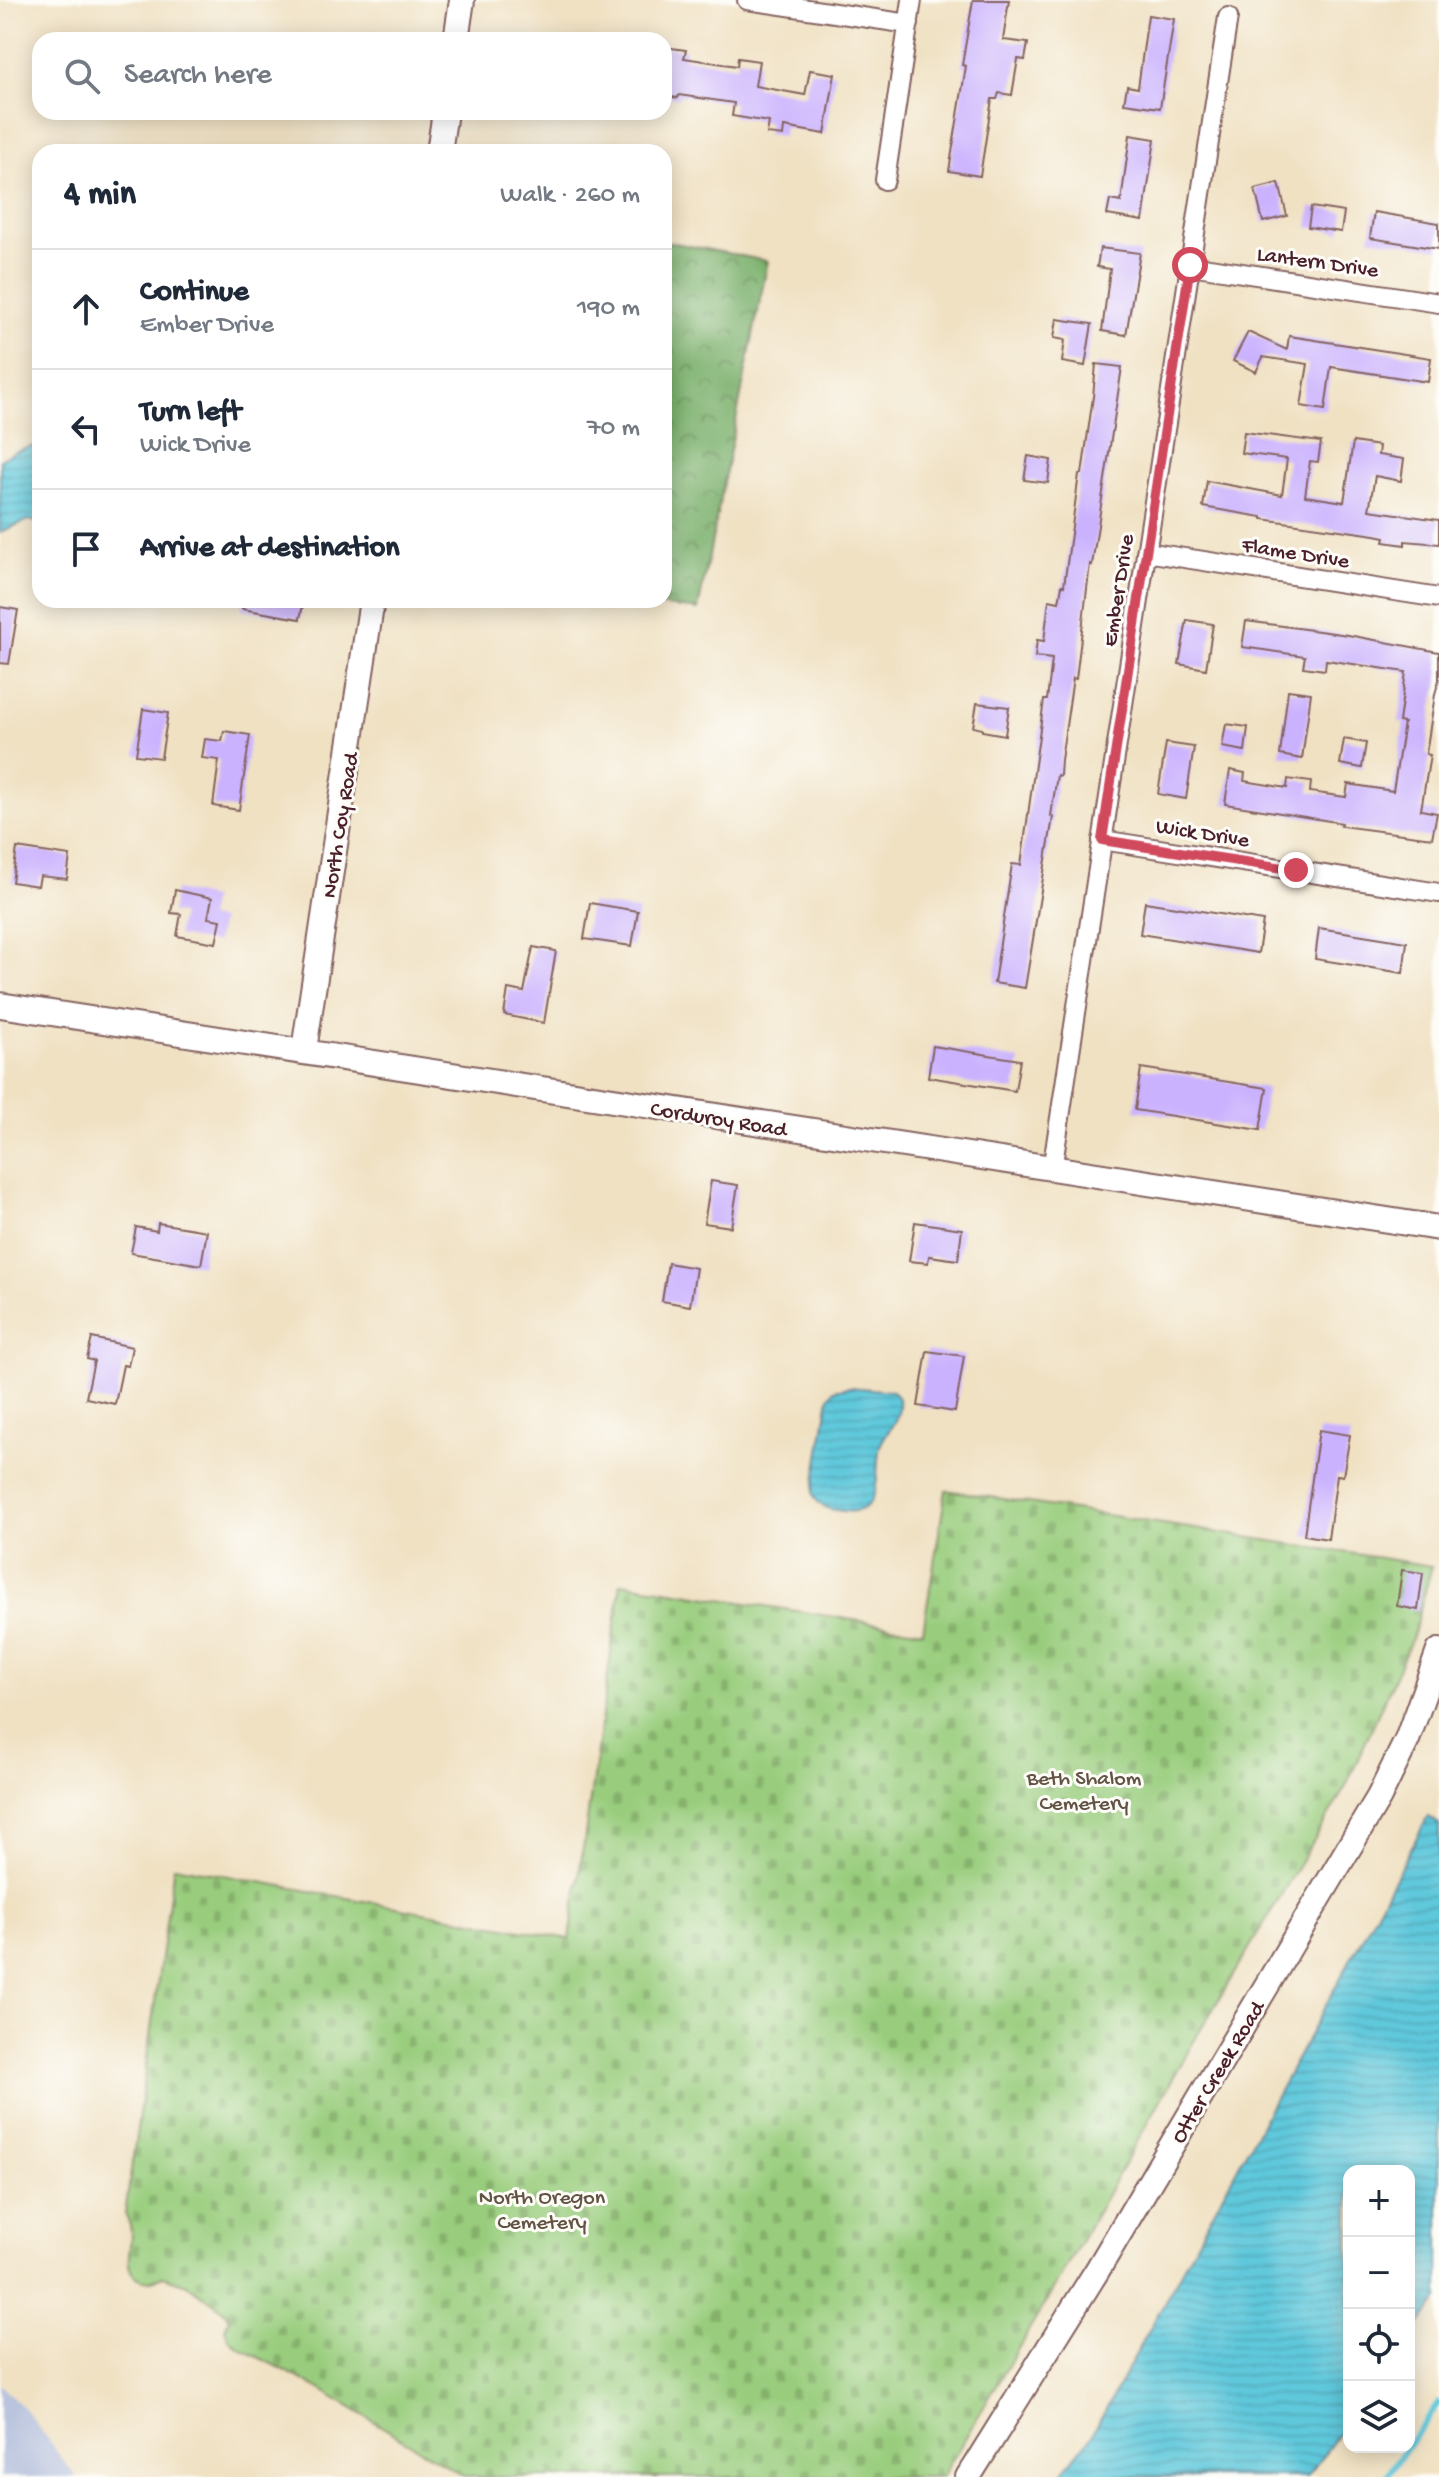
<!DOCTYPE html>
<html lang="en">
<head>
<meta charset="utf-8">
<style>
	body { margin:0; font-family:"Gochi Hand",sans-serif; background:#f6f6f7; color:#1f2937 }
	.controls { position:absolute; right:24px; bottom:24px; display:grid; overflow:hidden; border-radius:16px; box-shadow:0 4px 20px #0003 }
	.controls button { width:72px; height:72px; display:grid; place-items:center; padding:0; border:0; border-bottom:2px solid #e0e1e3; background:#fff; color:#1f2937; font:40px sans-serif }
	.stop { position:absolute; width:24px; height:24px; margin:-18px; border:6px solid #d1495b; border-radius:50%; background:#fff }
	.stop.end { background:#d1495b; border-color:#fff; box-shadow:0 2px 8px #0008 }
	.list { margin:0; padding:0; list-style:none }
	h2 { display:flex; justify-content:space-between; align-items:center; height:104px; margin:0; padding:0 32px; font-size:34px }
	h2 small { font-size:26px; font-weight:400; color:#747a83 }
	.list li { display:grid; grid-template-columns:52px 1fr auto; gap:24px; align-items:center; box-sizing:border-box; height:120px; padding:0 32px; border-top:2px solid #e0e1e3 }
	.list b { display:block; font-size:30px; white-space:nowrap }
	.list p { margin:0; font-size:26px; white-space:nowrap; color:#747a83 }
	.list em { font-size:26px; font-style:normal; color:#747a83 }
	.icon { flex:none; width:44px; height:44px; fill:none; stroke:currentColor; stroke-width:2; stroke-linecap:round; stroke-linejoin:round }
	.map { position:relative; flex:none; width:1439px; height:2477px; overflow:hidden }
	.search { position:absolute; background:#fff; box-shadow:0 4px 20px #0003; left:32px; top:32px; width:640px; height:88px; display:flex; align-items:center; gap:20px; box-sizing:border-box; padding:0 28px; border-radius:24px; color:#747a83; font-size:30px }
	.panel { position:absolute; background:#fff; box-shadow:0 4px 20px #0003; left:32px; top:144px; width:640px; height:464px; border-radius:24px }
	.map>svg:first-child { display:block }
	.industrial { fill:#bac4de }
	.forest { fill:url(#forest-crowns); stroke:#62684c; stroke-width:2 }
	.cemetery { fill:url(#cemetery-stones); stroke:#727654; stroke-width:2 }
	.water { fill:url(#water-rules); stroke:#547483; stroke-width:2 }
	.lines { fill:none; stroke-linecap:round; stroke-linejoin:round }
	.stream { stroke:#5fc8db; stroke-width:6 }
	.building { fill:#cbb2fe }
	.minor-casing { stroke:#846360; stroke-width:22 }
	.tertiary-casing { stroke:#846360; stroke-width:28 }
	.minor { stroke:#fff; stroke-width:18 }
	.tertiary { stroke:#fff; stroke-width:24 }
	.route { stroke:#d1495b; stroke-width:10 }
	.labels { text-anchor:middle; stroke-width:6; stroke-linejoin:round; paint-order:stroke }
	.street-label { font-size:22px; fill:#4a1f2b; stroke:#fdfcf7 }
	.park-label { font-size:22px; fill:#625344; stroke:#fdfcf7 }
</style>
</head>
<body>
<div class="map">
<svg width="1439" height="2477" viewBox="0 0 1439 2477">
	<defs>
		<pattern id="forest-crowns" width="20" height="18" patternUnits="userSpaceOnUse" patternTransform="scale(2)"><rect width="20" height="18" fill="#7ab06c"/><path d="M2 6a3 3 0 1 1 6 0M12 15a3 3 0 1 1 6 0" fill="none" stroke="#668f59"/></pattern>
		<pattern id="cemetery-stones" width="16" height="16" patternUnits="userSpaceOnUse" patternTransform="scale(2)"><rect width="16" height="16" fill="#99cd7d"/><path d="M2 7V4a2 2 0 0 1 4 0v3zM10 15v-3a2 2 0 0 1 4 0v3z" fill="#85b06c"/></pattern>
		<pattern id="water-rules" width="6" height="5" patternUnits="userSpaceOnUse" patternTransform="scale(2)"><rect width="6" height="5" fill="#5fc8db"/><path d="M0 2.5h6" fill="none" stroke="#54abbc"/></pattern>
	</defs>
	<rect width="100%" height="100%" fill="#fdfcf7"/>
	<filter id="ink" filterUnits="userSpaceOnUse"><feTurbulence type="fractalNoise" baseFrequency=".0125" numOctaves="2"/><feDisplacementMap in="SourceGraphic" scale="16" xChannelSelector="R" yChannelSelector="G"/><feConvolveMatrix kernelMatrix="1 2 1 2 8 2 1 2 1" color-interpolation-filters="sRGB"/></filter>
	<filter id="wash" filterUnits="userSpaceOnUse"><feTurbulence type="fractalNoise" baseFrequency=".006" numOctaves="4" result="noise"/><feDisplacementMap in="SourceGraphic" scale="32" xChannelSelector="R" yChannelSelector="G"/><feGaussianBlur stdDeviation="1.8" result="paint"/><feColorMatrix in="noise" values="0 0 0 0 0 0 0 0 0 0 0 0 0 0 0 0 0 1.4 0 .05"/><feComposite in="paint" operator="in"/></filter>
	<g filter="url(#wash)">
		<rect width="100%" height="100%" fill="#f0e1c3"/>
		<path class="industrial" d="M0,2384L23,2407L76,2477H0Z"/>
		<path class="forest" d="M664,241L768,261L698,610L613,600H664Z"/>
		<path class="cemetery" d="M946,1490L1432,1566L1412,1638L1345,1788L1198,2034L1057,2283L942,2477H465L317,2387L238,2347L229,2339L225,2329L229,2319L226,2312L187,2284L163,2276C154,2280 146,2283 137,2277C120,2266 135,2243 130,2226C129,2222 127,2218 125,2214L174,1866L570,1939L621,1583L923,1631Z"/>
		<path class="water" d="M40,444V523L29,520L0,532V460L14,452Z
			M849,1387L892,1391C897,1397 900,1400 899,1407C898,1423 885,1432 880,1446C875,1464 881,1493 867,1506C859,1513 846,1512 836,1510C825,1509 817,1505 813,1493L829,1397L834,1390Z
			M1428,1817L1439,1824V2299L1409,2339V2171H1349V2420L1307,2477H1059L1091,2437Z"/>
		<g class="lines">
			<path class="stream" d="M1409,2445L1439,2403
				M1386,2477L1407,2447"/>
		</g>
		<g id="blocks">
			<path class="building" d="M973,0H1009L1003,40L1028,43L1025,60L1018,59L1012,95L999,93L997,99H992L980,176L949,171L966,66L962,65Z
				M1148,15L1174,19L1160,108L1124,103L1127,86L1138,88Z
				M664,47L686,50L684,58L737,66L738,58L759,61L755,86L805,95L810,70L835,74L825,134L784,127L783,136L767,134L769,122L732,116L734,103L679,95L678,98L664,96Z
				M1130,135L1155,139L1143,221L1107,215L1110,200L1121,202Z
				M1279,183L1287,216L1263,222L1255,189Z
				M1311,207L1344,212L1341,232L1308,227Z
				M1374,212L1439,223V249L1370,238Z
				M1100,248L1140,253L1126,335L1102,331L1110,269L1097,267Z
				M1057,319L1092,324L1085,366L1062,362L1065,340L1054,338Z
				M1248,332L1287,350L1289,336L1431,358L1428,382L1331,367L1325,410L1301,406L1308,364L1263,357L1256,372L1233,361Z
				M1096,364L1122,367L1092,565L1090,564L1076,679L1073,678L1061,760L1060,776L1057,775L1051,816L1053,817L1025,988L994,983L1012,864L1021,865L1044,700H1047L1052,659L1035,657L1037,640L1044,641L1049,600L1059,602L1062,585L1064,586L1079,474H1082L1093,397Z
				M1244,432L1321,442L1318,462L1310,461L1305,496L1344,502L1353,442L1379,446L1378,455L1404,459L1401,481L1375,476L1369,510L1439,520V544L1405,541V545L1384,542L1385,537L1375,535L1262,519V517L1203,507L1207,481L1282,495L1287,459L1241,453Z
				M1028,456L1051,460L1048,483L1024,480Z
				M242,600H304L300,619L242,609Z
				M0,607L18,610L9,664L0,663Z
				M1187,620L1213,624L1206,669L1179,664Z
				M1246,621L1348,635L1439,652V680L1435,694L1426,754L1430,755L1421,810L1437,813L1432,838L1341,826L1342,823L1225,804L1230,770L1245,773L1244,781L1287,788L1288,779L1311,782L1310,792L1346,797L1348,784L1393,791L1404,723L1399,722L1406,672L1326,660L1325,670L1303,667L1305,656L1242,647Z
				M1288,690L1311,693L1302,759L1280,755Z
				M977,703L1009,707L1005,735L982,731V729L973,727Z
				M143,709L168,713L161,758L136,755Z
				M1226,724L1248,727L1245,751L1222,747Z
				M224,731L250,735L239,810L213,806L219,760L202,758L205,739L222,741Z
				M1344,739L1366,743L1362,768L1340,764Z
				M1166,743L1194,747L1186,799L1158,794Z
				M17,848L70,856L67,879L40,876L38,886L12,882Z
				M175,890L212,898L208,918L221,920L216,943L177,936L181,914L171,913Z
				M1145,902L1263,921L1258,953L1140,934Z
				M590,903L638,911L632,946L584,939Z
				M1319,928L1407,942L1403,973L1315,959Z
				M533,947L556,951L544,1023L504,1015L508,989L524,992Z
				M933,1046L1020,1060L1015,1091L928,1077Z
				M1141,1068L1267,1088L1260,1130L1135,1110Z
				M711,1181L738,1185L731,1227L704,1223Z
				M915,1222L962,1229L958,1260L929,1256L928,1263L909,1261Z
				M158,1223L207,1231L201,1265L131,1253L136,1227L157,1231Z
				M668,1263L696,1268L690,1306L662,1301Z
				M92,1338L132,1347L128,1366L123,1365L115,1404L86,1398L94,1361L87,1359Z
				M927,1351L964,1356L955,1412L918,1406Z
				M1319,1430L1350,1435L1343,1476L1337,1475L1328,1539L1304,1535Z
				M1402,1570L1423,1573L1418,1610L1397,1606Z"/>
		</g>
	</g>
	<g filter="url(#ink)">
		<use href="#blocks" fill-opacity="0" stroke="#846360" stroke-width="2"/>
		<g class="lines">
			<g class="minor-casing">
				<path id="minor" d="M747,0L909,24
					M885,180L912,0
					M1190,265L1439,303
					M1146,552L1439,598
					M1102,840L1439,893
					M1052,1170L1228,17"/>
			</g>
			<g class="tertiary-casing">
				<path id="tertiary" d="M456,40L462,0
					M439,152L445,112
					M0,1005L1439,1228
					M304,1050L372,600
					M968,2477L1098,2269L1379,1797L1407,1740L1439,1651"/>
			</g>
			<use href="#minor" class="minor"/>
			<use href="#tertiary" class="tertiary"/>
		</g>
	</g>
	<g class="lines" filter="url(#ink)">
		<path class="route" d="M1190,265L1102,840L1296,870"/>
	</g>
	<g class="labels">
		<g class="street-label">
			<text transform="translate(1318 260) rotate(8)" y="8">Lantern Drive</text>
			<text transform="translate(1296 551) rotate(9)" y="8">Flame Drive</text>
			<text transform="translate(1116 590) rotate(-81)" y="8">Ember Drive</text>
			<text transform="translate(338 825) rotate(-81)" y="8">North Coy Road</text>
			<text transform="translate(1203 831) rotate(9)" y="8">Wick Drive</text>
			<text transform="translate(719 1117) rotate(9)" y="8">Corduroy Road</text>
			<text transform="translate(1216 2071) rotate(-59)" y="8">Otter Creek Road</text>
		</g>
		<g class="park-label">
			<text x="1084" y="1784">Beth Shalom<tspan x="1084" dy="25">Cemetery</tspan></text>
			<text x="542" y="2203">North Oregon<tspan x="542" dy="25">Cemetery</tspan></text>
		</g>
	</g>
</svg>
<div class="controls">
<button>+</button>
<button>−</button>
<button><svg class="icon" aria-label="locate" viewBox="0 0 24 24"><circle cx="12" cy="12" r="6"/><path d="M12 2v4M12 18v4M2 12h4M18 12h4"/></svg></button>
<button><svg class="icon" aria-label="layers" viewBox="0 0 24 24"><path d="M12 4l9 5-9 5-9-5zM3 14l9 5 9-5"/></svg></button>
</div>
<div class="stop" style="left:1190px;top:265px"></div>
<div class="stop end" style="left:1296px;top:870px"></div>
<div class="search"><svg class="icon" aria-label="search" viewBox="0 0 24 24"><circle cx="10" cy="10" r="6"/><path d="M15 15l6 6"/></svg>Search here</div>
<section class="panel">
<h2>4 min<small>Walk · 260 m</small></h2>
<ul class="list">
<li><svg class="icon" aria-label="ahead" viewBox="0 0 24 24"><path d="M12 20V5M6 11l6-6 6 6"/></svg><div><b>Continue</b><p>Ember Drive</p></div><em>190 m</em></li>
<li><svg class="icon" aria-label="left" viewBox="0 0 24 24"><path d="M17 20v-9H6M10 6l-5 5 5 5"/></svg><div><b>Turn left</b><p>Wick Drive</p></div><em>70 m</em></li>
<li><svg class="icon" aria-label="arrive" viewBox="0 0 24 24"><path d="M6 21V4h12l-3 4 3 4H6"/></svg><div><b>Arrive at destination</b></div></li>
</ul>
</section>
</div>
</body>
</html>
